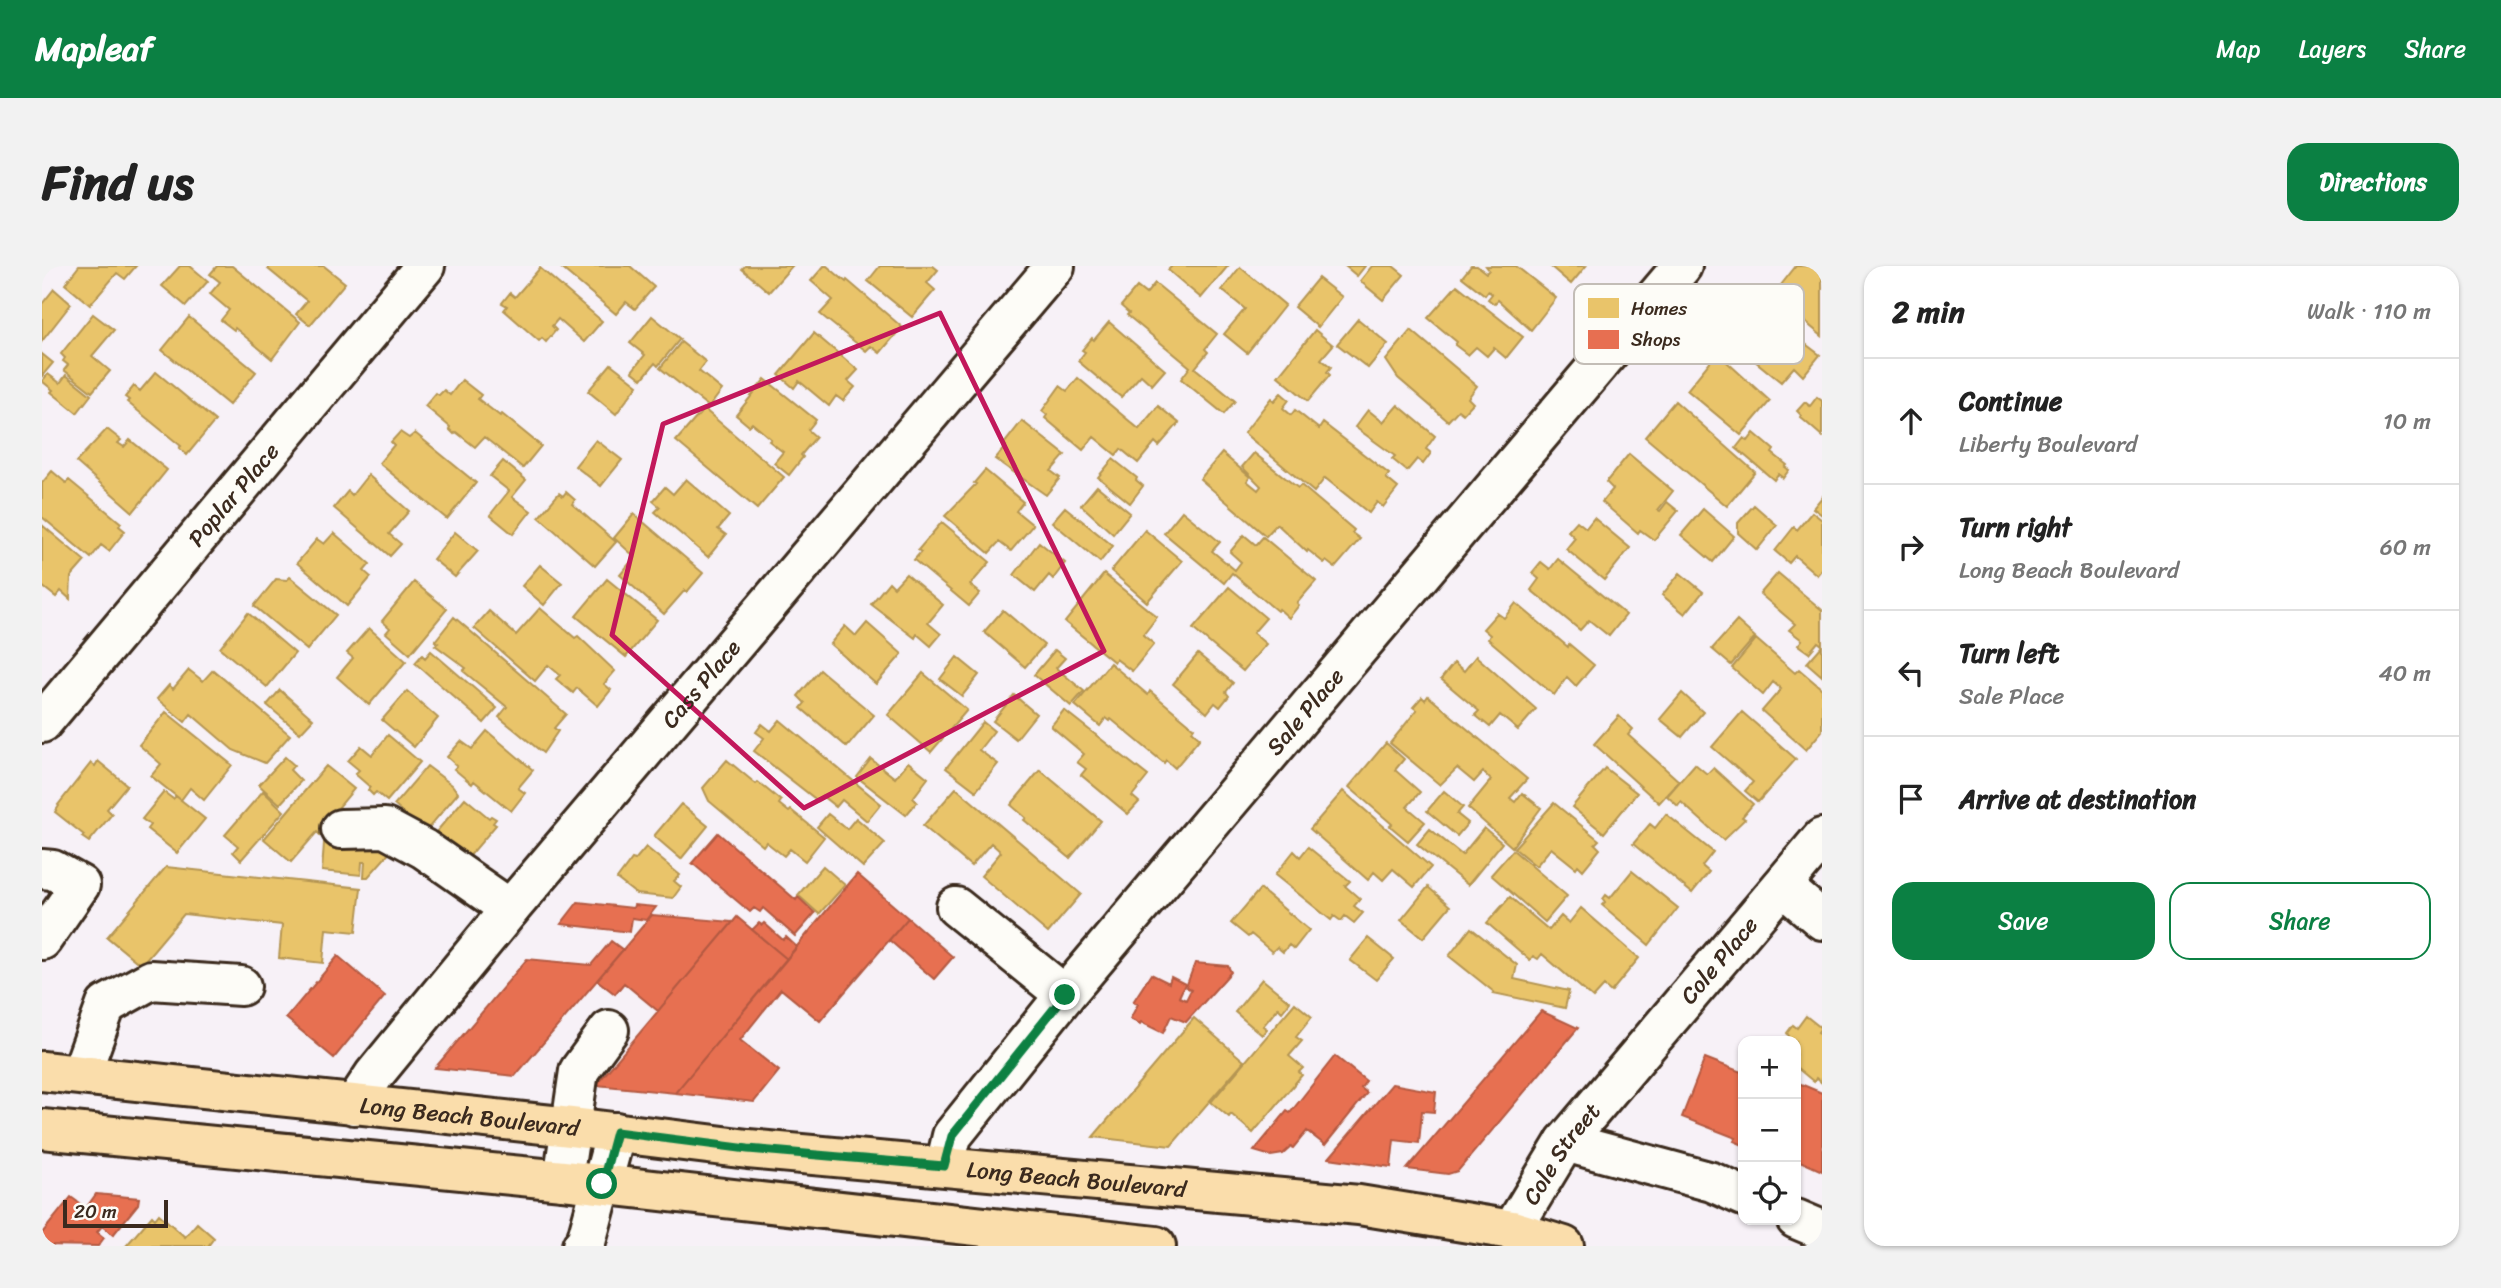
<!DOCTYPE html>
<html lang="en">
<head>
<meta charset="utf-8">
<style>
	body { margin:0; font-family:Sriracha,sans-serif; background:#f2f2f2; color:#222 }
	.controls { position:absolute; right:21px; bottom:21px; display:grid; overflow:hidden; border-radius:14px; box-shadow:0 2px 5px #0004 }
	.controls button { width:63px; height:63px; display:grid; place-items:center; padding:0; border:0; border-bottom:2px solid #e0e0e0; background:#fff; color:#222; font:35px sans-serif }
	.scale { position:absolute; left:21px; bottom:18px; width:105px; box-sizing:border-box; padding-left:7px; border:4px solid #3b2a1e; border-top:0; font-size:19px; line-height:24px; white-space:nowrap; color:#3b2a1e; -webkit-text-stroke:5px #fdfcf7; paint-order:stroke }
	.stop { position:absolute; width:21px; height:21px; margin:-16px; border:5px solid #0b8043; border-radius:50%; background:#fff }
	.stop.end { background:#0b8043; border-color:#fff; box-shadow:0 2px 7px #0008 }
	.list { margin:0; padding:0; list-style:none }
	h2 { display:flex; justify-content:space-between; align-items:center; height:91px; margin:0; padding:0 28px; font-size:30px }
	h2 small { font-size:23px; font-weight:400; color:#767676 }
	.list li { display:grid; grid-template-columns:46px 1fr auto; gap:21px; align-items:center; box-sizing:border-box; height:126px; padding:0 28px; border-top:2px solid #e0e0e0 }
	.list b { display:block; font-size:26px; white-space:nowrap }
	.list p { margin:0; font-size:23px; white-space:nowrap; color:#767676 }
	.list em { font-size:23px; font-style:normal; color:#767676 }
	.actions { display:flex; gap:14px; padding:21px 28px }
	.actions a { flex:1; padding:16px 0; border:2px solid #0b8043; border-radius:21px; text-align:center; font-size:24px; color:#0b8043 }
	.actions .main { background:#0b8043; color:#fff }
	.icon { flex:none; width:38px; height:38px; fill:none; stroke:currentColor; stroke-width:2; stroke-linecap:round; stroke-linejoin:round }
	.map { position:relative; flex:none; width:1780px; height:980px; overflow:hidden; border-radius:21px }
	header { display:flex; align-items:center; gap:42px; box-sizing:border-box; height:98px; padding:0 35px; background:#0b8043; color:#fff }
	header strong { font-size:33px }
	nav { display:flex; gap:38px; margin-inline-start:auto; font-size:24px }
	.intro { display:flex; align-items:center; justify-content:space-between; box-sizing:border-box; height:168px; padding:0 42px }
	h1 { margin:0; font-size:49px }
	.button { padding:18px 32px; border-radius:21px; background:#0b8043; color:#fff; font-size:24px; font-weight:700 }
	main { display:flex; gap:42px; padding:0 42px }
	aside { flex:1; background:#fff; border-radius:21px; box-shadow:0 2px 5px #0004 }
	.map>svg:first-child { display:block }
	.homes { fill:#e9c46a; stroke:#b59653; stroke-width:2 }
	.shops { fill:#e76f51; stroke:#b35a42; stroke-width:2 }
	.lines { fill:none; stroke-linecap:round; stroke-linejoin:round }
	.minor-casing { stroke:#3b2a1e; stroke-width:44 }
	.major-casing { stroke:#3b2a1e; stroke-width:44 }
	.minor { stroke:#fdfcf7; stroke-width:38 }
	.major { stroke:#faddab; stroke-width:38 }
	.route { stroke:#0b8043; stroke-width:9 }
	.marked { fill:none; stroke:#c2185b; stroke-width:5; stroke-linejoin:round }
	.labels { text-anchor:middle; stroke-width:7; stroke-linejoin:round; paint-order:stroke }
	.street-label { font-size:23px; fill:#3b2a1e; stroke:#fdfcf7 }
	.key { fill:#fdfcf7; stroke:#c3bdb6; stroke-width:2 }
	.key-label { font-size:19px; fill:#3b2a1e }
</style>
</head>
<body>
<header>
<strong>Mapleaf</strong>
<nav><a>Map</a><a>Layers</a><a>Share</a></nav>
</header>
<div class="intro"><h1>Find us</h1><a class="button">Directions</a></div>
<main>
<div class="map">
<svg width="1780" height="980" viewBox="0 0 1780 980">
	<rect width="100%" height="100%" fill="#f7f1f7"/>
	<filter id="ink" filterUnits="userSpaceOnUse"><feTurbulence type="fractalNoise" baseFrequency=".0143" numOctaves="2"/><feDisplacementMap in="SourceGraphic" scale="14" xChannelSelector="R" yChannelSelector="G"/><feConvolveMatrix kernelMatrix="1 2 1 2 8 2 1 2 1" color-interpolation-filters="sRGB"/></filter>
	<g filter="url(#ink)">
		<path class="homes" d="M37,0H94L83,13L75,7L48,39L23,18Z
			M138,0H148L166,15L144,40L120,20Z
			M175,0H190L258,56L230,93L193,62L192,64L179,54L187,44L168,28L178,16L168,8Z
			M228,0H282L303,17L268,59L254,48L265,35L226,3Z
			M517,0H588L612,21L593,43L584,36L574,48Z
			M703,0H750L727,26L700,3Z
			M782,0H785L804,16L805,14L860,61L838,87L829,80L824,85L778,48L791,34L769,15Z
			M838,0H891L896,4L885,17L893,24L870,51L826,15Z
			M1130,0H1186L1159,32L1126,4Z
			M1303,0H1323L1315,10Z
			M1330,0H1351L1362,9L1341,34L1318,15Z
			M1429,0H1435L1444,7L1447,4L1444,0H1474L1514,32L1489,64L1456,34L1452,38L1446,33L1450,28L1446,25L1443,29L1420,11Z
			M1508,0H1544L1529,18Z
			M1754,0H1770L1780,9V70L1731,29Z
			M1198,1L1243,39L1205,87L1182,68L1203,43L1180,24Z
			M498,2L560,55L542,76L516,53L510,60L514,64L504,76L500,72L497,75L462,44L465,40L460,37L468,27L473,31Z
			M1276,12L1300,31L1276,61L1252,41Z
			M1113,17L1175,68L1163,83L1166,86L1153,102L1193,135L1182,148L1139,113L1148,101L1085,49L1087,47L1079,40L1095,21L1104,28Z
			M1415,19L1481,71L1464,92L1452,82L1445,90L1434,81L1426,89L1413,79L1415,76L1386,52Z
			M12,23L29,38L0,75V38Z
			M1709,41L1712,44L1715,41L1778,89L1761,110L1752,101L1739,116L1686,73Z
			M51,48L72,64L50,90L68,105L50,126L22,104L26,99L21,95L23,92L19,88Z
			M610,50L638,73L616,100L613,97L600,113L590,105L603,89L588,77Z
			M147,51L214,106L187,139L120,84Z
			M1316,53L1346,78L1326,102L1295,78Z
			M1067,56L1123,104L1110,119L1099,109L1079,131L1036,95L1043,86L1040,84L1050,72L1052,74Z
			M1273,64L1291,79L1279,93L1289,101L1285,106L1288,109L1266,135L1236,110Z
			M1369,64L1435,120L1426,132L1431,137L1421,148L1416,144L1406,155L1356,112L1344,94Z
			M772,67L816,104L806,115L813,121L801,135L794,130L787,140L757,115L752,122L737,109Z
			M639,76L664,96L657,105L680,124L667,141L618,102Z
			M1675,87L1728,135L1699,169L1645,124Z
			M0,88L11,97L0,110Z
			M569,98L596,119L574,148L546,125Z
			M114,106L173,155L145,189L137,182L139,180L85,136L87,134L83,131L92,120L98,125Z
			M6,108L18,117L24,109L49,129L35,147L9,126L11,124L0,115Z
			M1036,112L1097,163L1116,140L1137,157L1117,180L1113,176L1096,197L1079,183L1074,189L1052,171L1041,184L1003,152L1005,149L1000,145L1018,120L1025,125Z
			M723,113L774,154L766,164L774,171L759,189L761,191L747,209L732,197L741,186L727,175L729,173L710,157L707,160L694,149Z
			M420,114L439,129L436,133L458,150L460,148L499,180L481,202L442,171L433,181L414,166L412,168L407,163L408,161L383,140L394,127L397,129L402,124L408,129Z
			M1239,127L1247,134L1241,142L1249,149L1253,144L1277,163L1281,157L1347,208L1344,212L1356,222L1341,241L1335,236L1327,247L1283,212L1272,226L1202,167L1229,132L1232,135Z
			M1775,131L1780,135V170L1758,151L1759,149L1755,145L1763,136L1768,140Z
			M1633,135L1713,206L1685,240L1603,171Z
			M1356,139L1393,170L1384,183L1389,187L1381,198L1375,193L1365,205L1350,193L1353,190L1313,161L1326,144L1341,156Z
			M662,143L742,211L715,243L634,175Z
			M980,155L1023,189L1009,205L1018,212L1004,229L953,193L964,180L962,178Z
			M65,163L79,174L76,177L82,181L88,174L125,204L91,246L34,196Z
			M358,166L367,172L373,167L434,217L405,253L337,197L352,179L349,176Z
			M1712,167L1732,184L1730,187L1745,199L1743,201L1747,204L1741,212L1736,208L1732,214L1694,182L1702,172L1706,175Z
			M554,174L580,194L559,220L533,200Z
			M1180,187L1208,211L1205,215L1216,224L1219,220L1200,201L1212,187L1256,222L1259,219L1312,264L1310,267L1318,273L1293,302L1284,295L1282,297L1266,284L1265,286L1235,258L1224,270L1158,213Z
			M1587,188L1631,225L1616,244L1618,245L1625,236L1636,245L1612,274L1598,264L1596,267L1560,236L1571,223L1564,216Z
			M1071,193L1095,212L1094,214L1101,220L1088,237L1056,211Z
			M461,195L484,214L470,231L489,245L471,268L448,249L467,225L448,210Z
			M943,204L981,236L974,245L991,259L969,285L957,276L947,287L903,250L934,218L932,217Z
			M10,205L24,217L27,214L79,257L77,260L83,265L67,285L59,279L49,292L0,251V217Z
			M326,209L367,245L347,268L359,278L348,290L292,242L306,225L310,229Z
			M644,213L687,250L676,263L684,269L666,291L613,246L618,241L611,235L623,221L631,228Z
			M1055,220L1088,247L1071,268L1039,239Z
			M524,226L533,234L530,238L574,276L553,300L497,251L517,227L521,230Z
			M1780,231V249L1771,242Z
			M1712,239L1735,259L1715,284L1696,267V257Z
			M1023,241L1071,280L1058,296L1010,256Z
			M1661,243L1692,270L1671,296L1639,269Z
			M1140,245L1178,276L1170,285L1193,304L1199,296L1188,286L1202,269L1214,279L1221,271L1274,315L1255,337L1257,339L1247,352L1237,343L1235,345L1190,307L1182,317L1122,267Z
			M1770,246L1780,254V303L1775,309L1753,290L1747,297L1733,285L1752,261L1755,264Z
			M592,248L661,307L645,326L643,324L622,348L578,309L593,291L572,272Z
			M1552,252L1588,282L1562,314L1524,283L1533,272L1526,265L1535,255L1544,262Z
			M900,256L948,296L928,319L938,327L927,340L872,294L879,286L876,284Z
			M0,259L43,295L29,311L28,333L19,325L14,331L0,320Z
			M1103,264L1140,295L1105,336L1069,305Z
			M413,266L436,285L413,311L391,293Z
			M292,267L328,298L322,305L329,311L305,340L255,297L275,273L282,278Z
			M997,276L1023,297L1011,313L1007,309L993,326L972,309Z
			M1516,293L1584,349L1567,370L1547,354L1538,364L1489,324L1497,313L1490,307L1499,296L1508,303Z
			M498,299L520,317L502,339L480,320Z
			M1638,307L1661,326L1643,348L1620,329Z
			M1736,307L1780,344V379L1776,376L1767,387L1756,379L1760,374L1747,364L1753,358L1718,328Z
			M864,308L901,339L886,357L899,368L889,380L875,368L873,372L829,338L847,316L852,321Z
			M1062,308L1115,351L1101,369L1112,378L1090,405L1074,393L1072,396L1023,356Z
			M248,311L294,349L265,384L212,340L234,313L245,314Z
			M565,313L615,354L584,391L534,350Z
			M372,316L405,343L368,388L344,367L348,362L340,355Z
			M1187,321L1224,352L1211,367L1224,378L1201,405L1151,363Z
			M1474,337L1526,381L1527,378L1552,399L1534,420L1525,411L1512,429L1446,373L1448,369L1441,363L1455,347L1462,352Z
			M498,342L533,372L536,370L573,405L562,418L569,424L556,440L535,422L531,427L514,413L518,409L506,399L493,415L432,362L447,345L474,369Z
			M961,344L1002,379L983,401L942,366Z
			M206,347L253,387L225,421L178,382Z
			M412,351L524,448L512,462L516,465L501,487L457,451L465,441L421,405L424,402L393,379L396,377L393,375Z
			M1695,355L1713,371L1689,399L1670,383Z
			M825,357L860,388L834,418L788,378L803,360L814,370Z
			M327,362L364,395L327,439L295,411L311,392L305,387Z
			M1714,373L1753,407L1757,403L1780,423V465L1764,484L1720,445L1739,423L1731,416L1721,429L1690,402Z
			M1780,380V410L1765,397Z
			M1013,384L1023,392L1014,402L1042,425L1029,440L992,409Z
			M389,385L455,442L442,457L373,397L380,389L383,392Z
			M1156,388L1191,417L1184,426L1187,430L1178,441L1173,437L1165,447L1131,418Z
			M1434,390L1494,443L1476,464L1458,449L1448,461L1433,449L1437,445L1399,413L1412,397L1422,405Z
			M915,391L937,409L920,430L898,413Z
			M1068,397L1106,429L1108,425L1152,462L1150,465L1158,472L1133,502L1124,494L1122,497L1069,453L1068,455L1064,452L1058,460L1033,439Z
			M147,404L161,415L171,404L248,469L223,497L191,484L149,448L143,456L115,433L127,419L131,423Z
			M778,404L832,449L805,481L759,442L763,437L756,430Z
			M881,407L925,444L889,486L846,449Z
			M238,424L271,453L258,467L225,439Z
			M365,425L396,452L372,481L340,454Z
			M1640,427L1661,446L1640,471L1618,453Z
			M972,429L994,448L974,473L951,455Z
			M1386,430L1485,513L1468,532L1473,536L1480,527L1499,542L1470,581L1426,542L1449,514L1441,506L1432,516L1415,502L1398,519L1348,477L1375,444L1371,441L1380,431L1383,434Z
			M1022,444L1106,510L1090,530L1097,536L1086,548L1039,509L1044,503L1035,496L1042,488L1009,460Z
			M124,446L190,499L162,534L148,522L139,534L109,510L119,498L97,479Z
			M1700,446L1754,493L1716,536L1703,525L1711,516L1670,481Z
			M1577,450L1591,463L1586,469L1637,515L1617,537L1552,478Z
			M738,454L839,538L825,555L800,534L794,541L780,530L776,535L712,485L722,472L714,466L720,458L729,465Z
			M941,456L952,465L937,484L956,498L934,525L904,502Z
			M445,465L491,504L476,522L483,527L469,545L432,515L430,518L412,503L415,500L405,491L419,475L430,483Z
			M346,469L378,496L345,535L334,526L331,529L326,524L328,521L313,508L317,504L306,495L319,480L330,489Z
			M1344,477L1362,493L1353,504L1378,526L1365,541L1383,556L1366,575L1348,560L1350,558L1307,521Z
			M243,491L252,499L248,504L259,515L238,538L217,519Z
			M829,493L853,512L866,496L886,512L871,532L875,536L864,549L815,511Z
			M685,494L714,518L716,516L739,535L737,538L747,546L749,544L782,571L763,595L748,583L742,590L724,576L721,580L667,535L661,522Z
			M56,495L85,519L65,543L70,548L47,576L40,571L42,569L13,546L17,540L16,539L49,497L53,500Z
			M1653,498L1665,508L1671,502L1711,538L1700,551L1703,553L1681,574L1639,536L1636,540L1625,530Z
			M284,500L312,523L286,554L289,557L278,569L275,566L249,596L222,573Z
			M385,500L410,519L416,527L383,566L363,556L367,552L352,539Z
			M1563,502L1595,527L1562,567L1530,541Z
			M998,504L1059,555L1028,592L982,554L984,552L969,539Z
			M914,522L1039,628L1006,667L939,610L959,586L949,577L929,600L881,560Z
			M221,525L242,545L199,594L191,586L196,580L183,569Z
			M1301,525L1389,601L1372,621L1351,603L1341,614L1332,606L1326,614L1268,563Z
			M1402,525L1421,541L1415,548L1426,557L1415,570L1385,545Z
			M122,526L131,533L134,530L163,553L135,587L105,563L108,559L100,553Z
			M423,532L447,552L449,550L454,553L451,557L454,559L420,599L389,572Z
			M1512,537L1557,574L1553,578L1558,583L1541,604L1536,599L1534,602L1509,582L1494,600L1472,582Z
			M639,538L666,560L639,593L612,570Z
			M786,548L805,563L814,552L843,577L821,601L775,561Z
			M1624,548L1671,586L1660,600L1667,606L1650,627L1591,578L1608,558L1613,562Z
			M1442,562L1460,577L1426,619L1375,578L1388,563L1420,589Z
			M282,577L350,584L326,611H322L323,596H320L319,609L280,605Z
			M604,581L638,609L632,615L639,621L631,632L594,628L575,613L590,593L593,594Z
			M1266,581L1308,615L1303,620L1318,633L1312,640L1321,647L1312,657L1303,650L1299,655L1292,650L1289,654L1233,609L1252,585L1258,591Z
			M1471,584L1525,630L1503,656L1449,609Z
			M781,600L803,619L777,648L756,629Z
			M124,601L319,622L314,666L284,663L281,697L237,692L240,659L142,648L99,699L65,671Z
			M1590,605L1636,642L1607,679L1560,639L1563,636L1561,633L1564,629L1568,632Z
			M1386,621L1408,640L1381,672L1359,654Z
			M1218,623L1267,664L1252,683L1247,679L1241,686L1235,681L1230,686L1209,668L1206,671L1189,657Z
			M1468,631L1507,664L1519,650L1527,657L1539,642L1597,692L1569,726L1562,720L1551,732L1500,688L1496,693L1491,690L1488,694L1445,657Z
			M1429,662L1475,699L1472,713L1527,725L1523,742L1451,727L1452,726L1407,690Z
			M1326,672L1352,693L1334,714L1308,694Z
			M1220,713L1248,736L1240,746L1236,742L1221,760L1225,763L1220,769L1193,746Z
			M1253,737L1270,751L1254,771L1260,775L1247,790L1261,802L1257,806L1260,809L1211,867L1189,848L1187,851L1169,836Z
			M1764,750L1779,762L1776,766L1780,769V817L1774,812L1772,816L1754,801V775H1743L1747,770L1745,767L1751,759L1755,762Z
			M1152,752L1202,795L1129,880L1051,871Z
			M117,948L143,971L155,957L172,972L166,980H84L110,950L113,953Z"/>
		<path class="shops" d="M676,567L754,634L756,631L773,647L753,670L721,642L718,646L712,642L708,646L650,597Z
			M815,608L866,652L778,755L739,723L698,774L737,805L712,836L633,827Z
			M536,636L591,642L592,639L614,641L604,654L590,652L588,666L519,658Z
			M610,649L691,656L616,745L582,717L573,728L555,714Z
			M695,651L745,693L633,827L554,819Z
			M866,652L911,691L892,713L847,674Z
			M717,657L720,659L722,657L741,674L744,671L755,681L745,693L710,664Z
			M569,675L581,684L473,810L393,802L485,693L549,699Z
			M296,690L343,730L292,792L244,752Z
			M1153,697L1186,700L1189,706L1144,756L1129,750L1121,767L1099,756L1098,758L1088,753L1096,738L1091,736L1109,708L1127,717L1129,711L1143,718L1137,731L1144,734L1149,724L1144,721Z
			M1499,745L1536,762L1416,905L1406,908L1365,903Z
			M1293,790L1324,815L1319,822L1325,827L1283,879L1265,865L1251,882L1249,881L1241,888L1229,890L1212,885L1245,845L1248,847Z
			M1663,792L1699,806L1701,801V879L1692,875L1694,872L1640,851Z
			M1754,816L1780,827V905L1758,895L1756,900L1754,899Z
			M1350,818L1394,826L1392,846L1380,845L1377,877L1352,874L1349,901L1287,892Z
			M54,928L97,932L96,938L71,969L60,960L55,966L62,972L56,980L0,979V967L29,931L44,942Z"/>
		<g class="lines">
			<g class="minor-casing">
				<g id="minor">
					<path id="s1" d="M0,457L383,0"/>
					<path d="M299,563L343,562L382,583L468,643"/>
					<path d="M0,603L11,604L38,619L0,674"/>
					<path d="M1740,620L1780,654"/>
					<path d="M914,641L1023,729"/>
					<path d="M39,808L64,739L109,714L199,720"/>
					<path id="s2" d="M312,839L332,809L468,643L1013,0"/>
					<path d="M1523,876L1670,916L1701,930"/>
					<path id="s3" d="M903,900L910,870L1023,729L1640,0"/>
					<path d="M521,914L537,805L567,764"/>
					<path d="M1754,953L1780,964"/>
					<path id="s4" d="M1470,964L1523,876L1780,572"/>
					<path d="M540,980L544,976L574,866"/>
				</g>
			</g>
			<g class="major-casing">
				<g id="major">
					<path id="s5" d="M0,805L529,861L706,883L1317,939L1470,964L1522,980"/>
					<path d="M0,863L521,914L1114,980"/>
				</g>
			</g>
			<use href="#minor" class="minor"/>
			<use href="#major" class="major"/>
		</g>
	</g>
	<g class="lines" filter="url(#ink)">
		<path class="route" d="M560,918L574,866L706,883L902,900L910,870L1023,729"/>
	</g>
	<path class="marked" d="M898,47L1062,385L762,542L570,369L621,158Z"/>
	<g class="labels">
		<g class="street-label">
			<text dy="8" stroke="none"><textPath href="#s1" startOffset="298">Poplar Place</textPath></text>
			<text dy="8" stroke="none"><textPath href="#s2" startOffset="546">Cass Place</textPath></text>
			<text dy="8" stroke="none"><textPath href="#s3" startOffset="583">Sale Place</textPath></text>
			<text dy="8" stroke="none"><textPath href="#s4" startOffset="341">Cole Place</textPath></text>
			<text dy="8" stroke="none"><textPath href="#s5" startOffset="430">Long Beach Boulevard</textPath></text>
			<text dy="8" stroke="none"><textPath href="#s4" startOffset="91">Cole Street</textPath></text>
			<text dy="8" stroke="none"><textPath href="#s5" startOffset="1040">Long Beach Boulevard</textPath></text>
		</g>
	</g>
	<rect x="1532" y="18" width="230" height="80" rx="10" class="key"/>
	<rect x="1546" y="32" width="31" height="20" fill="#e9c46a"/>
	<rect x="1546" y="64" width="31" height="19" fill="#e76f51"/>
	<g class="key-label">
		<text x="1589" y="49">Homes</text>
		<text x="1589" y="80">Shops</text>
	</g>
</svg>
<div class="controls">
<button>+</button>
<button>−</button>
<button><svg class="icon" aria-label="locate" viewBox="0 0 24 24"><circle cx="12" cy="12" r="6"/><path d="M12 2v4M12 18v4M2 12h4M18 12h4"/></svg></button>
</div>
<div class="scale">20 m</div>
<div class="stop" style="left:560px;top:918px"></div>
<div class="stop end" style="left:1023px;top:729px"></div>
</div>
<aside>
<h2>2 min<small>Walk · 110 m</small></h2>
<ul class="list">
<li><svg class="icon" aria-label="ahead" viewBox="0 0 24 24"><path d="M12 20V5M6 11l6-6 6 6"/></svg><div><b>Continue</b><p>Liberty Boulevard</p></div><em>10 m</em></li>
<li><svg class="icon" aria-label="right" viewBox="0 0 24 24"><path d="M7 20v-9h11M14 6l5 5-5 5"/></svg><div><b>Turn right</b><p>Long Beach Boulevard</p></div><em>60 m</em></li>
<li><svg class="icon" aria-label="left" viewBox="0 0 24 24"><path d="M17 20v-9H6M10 6l-5 5 5 5"/></svg><div><b>Turn left</b><p>Sale Place</p></div><em>40 m</em></li>
<li><svg class="icon" aria-label="arrive" viewBox="0 0 24 24"><path d="M6 21V4h12l-3 4 3 4H6"/></svg><div><b>Arrive at destination</b></div></li>
</ul>
<div class="actions"><a class="main">Save</a><a>Share</a></div>
</aside>
</main>
</body>
</html>
